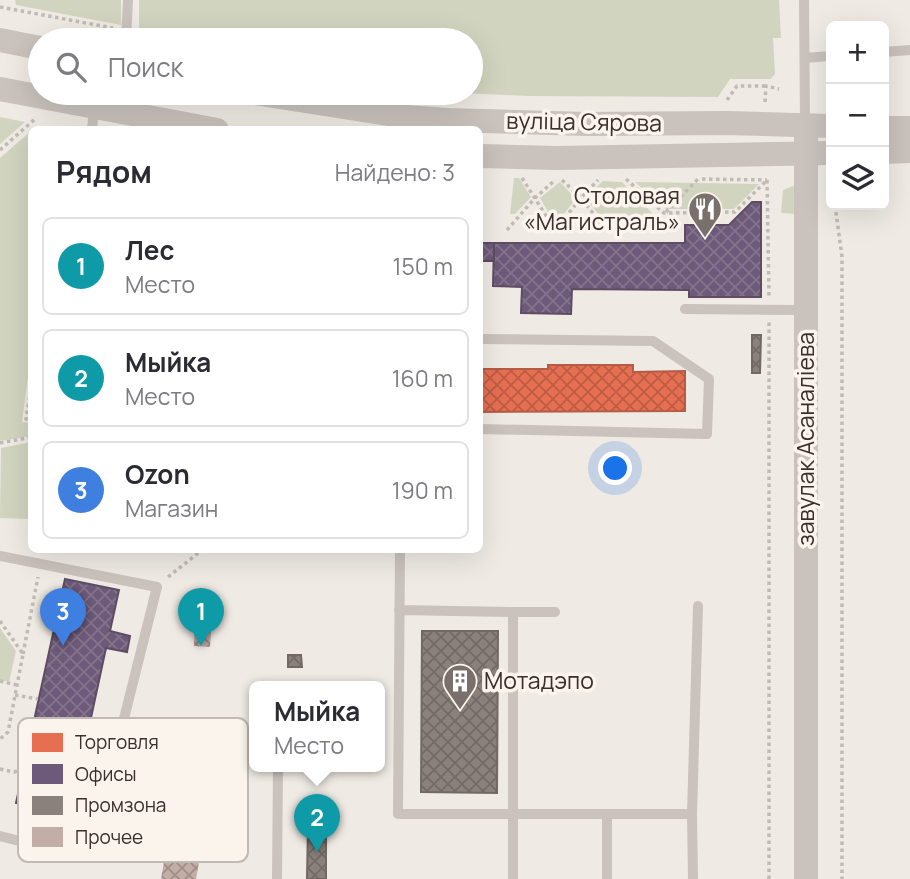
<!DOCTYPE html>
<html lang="ru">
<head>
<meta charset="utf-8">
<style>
	body { margin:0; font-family:Manrope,sans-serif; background:#f2f2f3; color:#2b2b33 }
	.controls { position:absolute; right:21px; top:21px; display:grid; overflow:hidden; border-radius:10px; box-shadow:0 7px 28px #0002 }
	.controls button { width:63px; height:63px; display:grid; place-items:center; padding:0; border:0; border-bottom:2px solid #e1e1e2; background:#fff; color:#2b2b33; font:35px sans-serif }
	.you { position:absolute; left:616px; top:469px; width:24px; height:24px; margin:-18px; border:5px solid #fff; border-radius:50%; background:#1a73e8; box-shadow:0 0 0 10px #1a73e833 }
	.badge { display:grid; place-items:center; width:46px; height:46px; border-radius:50%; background:#111827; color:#fff; font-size:23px; font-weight:700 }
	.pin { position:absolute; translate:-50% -58px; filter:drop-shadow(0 2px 4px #0008) }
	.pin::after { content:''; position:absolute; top:37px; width:24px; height:21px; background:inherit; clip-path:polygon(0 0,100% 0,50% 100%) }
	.popup { position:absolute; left:249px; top:681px; width:136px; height:91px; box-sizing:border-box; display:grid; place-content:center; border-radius:10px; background:#fff; filter:drop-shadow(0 2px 5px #0005); font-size:23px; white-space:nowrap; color:#7c7c81 }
	.popup b { font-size:26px; color:#2b2b33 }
	.popup::after { content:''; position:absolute; left:50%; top:100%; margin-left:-14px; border:14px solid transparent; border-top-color:#fff }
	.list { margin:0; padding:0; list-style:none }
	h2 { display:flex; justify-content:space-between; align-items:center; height:91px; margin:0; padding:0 28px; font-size:30px }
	h2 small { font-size:23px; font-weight:400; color:#7c7c81 }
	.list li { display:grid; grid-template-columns:46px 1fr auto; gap:21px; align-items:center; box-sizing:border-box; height:98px; margin:0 14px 14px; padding:0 14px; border:2px solid #e1e1e2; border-radius:10px }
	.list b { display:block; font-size:26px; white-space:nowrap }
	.list p { margin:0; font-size:23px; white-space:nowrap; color:#7c7c81 }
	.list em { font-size:23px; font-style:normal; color:#7c7c81 }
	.icon { flex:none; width:38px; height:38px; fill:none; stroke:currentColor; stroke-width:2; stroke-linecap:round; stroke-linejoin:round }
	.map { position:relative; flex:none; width:910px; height:879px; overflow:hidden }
	.search { position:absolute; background:#fff; box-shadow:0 7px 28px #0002; left:28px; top:28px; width:455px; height:77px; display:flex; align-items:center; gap:18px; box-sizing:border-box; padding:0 24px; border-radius:38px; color:#7c7c81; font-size:26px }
	.panel { position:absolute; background:#fff; box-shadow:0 7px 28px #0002; left:28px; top:126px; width:455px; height:427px; border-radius:10px }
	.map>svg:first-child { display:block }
	.grass { fill:#d1d5bf }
	.shops { fill:url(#shops-cross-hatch); stroke:#b35c46; stroke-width:2 }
	.offices { fill:url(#offices-cross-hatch); stroke:#5e4c62; stroke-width:2 }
	.industry { fill:url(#industry-cross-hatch); stroke:#726864; stroke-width:2 }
	.building { fill:url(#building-cross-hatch) }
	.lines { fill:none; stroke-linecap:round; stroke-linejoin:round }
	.path { stroke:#c1bbb6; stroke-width:3.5; stroke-dasharray:3.5 3.5; stroke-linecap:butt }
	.service { stroke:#c9c2bd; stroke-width:10 }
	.tertiary { stroke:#c9c2bd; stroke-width:24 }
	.labels { text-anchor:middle; stroke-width:7; stroke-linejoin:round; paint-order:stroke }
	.street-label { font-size:23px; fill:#3a2f2b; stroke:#fbf4ed }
	.poi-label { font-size:23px; fill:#3a2f2b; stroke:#fbf4ed; text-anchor:end }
	.key { fill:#fbf4ed; stroke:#c1b9b3; stroke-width:2 }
	.key-label { font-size:19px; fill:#3a2f2b }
</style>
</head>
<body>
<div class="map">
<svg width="910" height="879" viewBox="0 0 910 879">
	<defs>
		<pattern id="shops-cross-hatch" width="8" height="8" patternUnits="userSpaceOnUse" patternTransform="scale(1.75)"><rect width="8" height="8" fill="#e76f51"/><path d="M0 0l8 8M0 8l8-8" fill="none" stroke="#bc5c43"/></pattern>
		<pattern id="offices-cross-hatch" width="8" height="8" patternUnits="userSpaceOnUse" patternTransform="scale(1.75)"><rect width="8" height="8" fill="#6d597a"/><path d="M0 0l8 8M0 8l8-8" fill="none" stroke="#83738b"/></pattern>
		<pattern id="industry-cross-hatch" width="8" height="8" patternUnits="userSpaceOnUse" patternTransform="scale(1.75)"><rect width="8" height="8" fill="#8a817c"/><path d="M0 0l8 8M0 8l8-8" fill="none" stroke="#726a66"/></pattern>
		<pattern id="building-cross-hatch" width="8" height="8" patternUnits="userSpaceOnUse" patternTransform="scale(1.75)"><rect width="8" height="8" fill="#c2aea6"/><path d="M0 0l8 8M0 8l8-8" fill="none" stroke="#9f8e87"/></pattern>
	</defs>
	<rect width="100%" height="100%" fill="#efeae4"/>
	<path class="grass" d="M15,0H121V25L16,5Z
		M139,0H779L781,38H773L775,74L771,79H730L718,97L528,96L462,93H454H471V40H182L139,28Z
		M0,117L25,122L0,144Z
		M31,131L32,346L22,422L31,423V436L0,441V158Z
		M514,178H519L531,197L515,214H510Z
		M603,181L622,182L657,218L600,216L585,198Z
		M560,182L576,199L562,216L550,215L540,198Z
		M635,182L759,184L734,209H666Z
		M793,186L797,191L800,214L781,213L783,190Z
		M31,442V519L0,518L1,448Z
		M0,628L16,651L9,682L0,680Z"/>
	<path class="shops" d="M548,365H633V372L685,371V411L480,412V369H548Z"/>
	<path class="offices" d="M752,202H761V297H689V290L572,289L571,314L521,313L522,287L493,286L494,243H685V225H729Z
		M480,243H494V261H480Z
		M65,579L119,590L110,631L130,636L127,652L106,648L89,727L98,729L94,747L107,750L101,778L79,774L70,814L16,803Z"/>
	<path class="industry" d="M752,335H761L760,373H752Z
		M422,631H498L497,793L421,792Z
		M288,655H301L302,667H288Z
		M308,824H326V879H307Z"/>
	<path class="building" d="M195,617L212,618L210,647L194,646Z
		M187,731L221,737L196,879H161Z"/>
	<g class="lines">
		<path class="path" d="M0,7L113,28
			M141,35L159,40
			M727,100L737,86H766
			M765,102L766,86L779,89
			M0,150L35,119
			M522,178L555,230L581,198L598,180
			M626,179L664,213L735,212L767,180
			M702,179L767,180
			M562,180L581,198L607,231
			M767,180L769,297
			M835,205L842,257V879
			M666,212L698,179
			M507,230L535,198L554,181
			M32,383L26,419L32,420
			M0,443L32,437
			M168,577L202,550
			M0,621L23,654L8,732L0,739
			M23,654L38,577
			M0,681L17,685
			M15,695L38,699
			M0,769L14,772L23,769
			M769,879V322"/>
		<path class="service" d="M804,0L805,125
			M126,40L128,0
			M884,52L910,50
			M805,58L831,56
			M92,130L94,107
			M685,309L806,310
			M480,339L653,341L709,379L707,434L480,429
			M400,550L398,814H692L693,879
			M0,556L157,587L89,858L0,836
			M399,610L513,612V879
			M513,612H555
			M607,814V879
			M692,814L698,606
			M277,879L278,766"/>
		<path class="tertiary" d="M0,40L40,48
			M0,89L217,130
			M255,93L407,117L448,120L586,124L726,123L831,126
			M806,125V879
			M884,128H910
			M884,152L910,151
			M480,156L557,158L831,153"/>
	</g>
	<defs>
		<g id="restaurant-pin" transform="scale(1.75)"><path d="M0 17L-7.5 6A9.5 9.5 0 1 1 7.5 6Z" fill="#79706c" stroke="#fbf4ed"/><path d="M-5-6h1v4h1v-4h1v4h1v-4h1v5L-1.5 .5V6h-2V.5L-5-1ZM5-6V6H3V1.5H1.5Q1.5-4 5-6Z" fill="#fff"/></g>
		<g id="building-pin" transform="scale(1.75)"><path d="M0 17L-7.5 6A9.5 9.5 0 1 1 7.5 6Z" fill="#79706c" stroke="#fbf4ed"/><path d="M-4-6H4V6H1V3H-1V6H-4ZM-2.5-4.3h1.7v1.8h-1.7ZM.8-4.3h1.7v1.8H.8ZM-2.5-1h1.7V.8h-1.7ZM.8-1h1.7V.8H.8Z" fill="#fff"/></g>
	</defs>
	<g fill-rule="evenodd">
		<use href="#restaurant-pin" x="705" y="209"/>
		<use href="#building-pin" x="460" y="681"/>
	</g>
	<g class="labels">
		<g class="street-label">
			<text transform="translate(584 122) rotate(1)" y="8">вуліца Сярова</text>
			<text transform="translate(806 439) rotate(-90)" y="8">завулак Асаналіева</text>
		</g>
		<g class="poi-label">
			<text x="680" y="204">Столовая<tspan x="680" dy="26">«Магистраль»</tspan></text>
			<text x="484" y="689" text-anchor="start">Мотадэпо</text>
		</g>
	</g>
	<rect x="18" y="718" width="230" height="144" rx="10" class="key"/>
	<rect x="32" y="733" width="31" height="19" fill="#e76f51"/>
	<rect x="32" y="764" width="31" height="20" fill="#6d597a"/>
	<rect x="32" y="796" width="31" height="19" fill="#8a817c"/>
	<rect x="32" y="827" width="31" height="20" fill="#c2aea6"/>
	<g class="key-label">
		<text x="75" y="749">Торговля</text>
		<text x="75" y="781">Офисы</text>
		<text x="75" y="812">Промзона</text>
		<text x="75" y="844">Прочее</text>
	</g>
</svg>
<div class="controls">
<button>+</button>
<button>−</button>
<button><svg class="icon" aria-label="layers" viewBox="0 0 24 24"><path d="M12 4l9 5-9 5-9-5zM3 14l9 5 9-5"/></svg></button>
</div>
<div class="you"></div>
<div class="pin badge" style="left:201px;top:646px;background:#0f9aa8">1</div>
<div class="pin badge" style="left:317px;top:852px;background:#0f9aa8">2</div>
<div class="popup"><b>Мыйка</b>Место</div>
<div class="pin badge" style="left:63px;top:646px;background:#3f7fe0">3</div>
<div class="search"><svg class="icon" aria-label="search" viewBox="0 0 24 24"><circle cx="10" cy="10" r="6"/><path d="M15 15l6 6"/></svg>Поиск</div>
<section class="panel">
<h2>Рядом<small>Найдено: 3</small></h2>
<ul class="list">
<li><span class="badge" style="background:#0f9aa8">1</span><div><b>Лес</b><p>Место</p></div><em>150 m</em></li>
<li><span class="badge" style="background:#0f9aa8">2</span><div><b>Мыйка</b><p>Место</p></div><em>160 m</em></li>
<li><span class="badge" style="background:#3f7fe0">3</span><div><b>Ozon</b><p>Магазин</p></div><em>190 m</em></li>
</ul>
</section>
</div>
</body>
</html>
